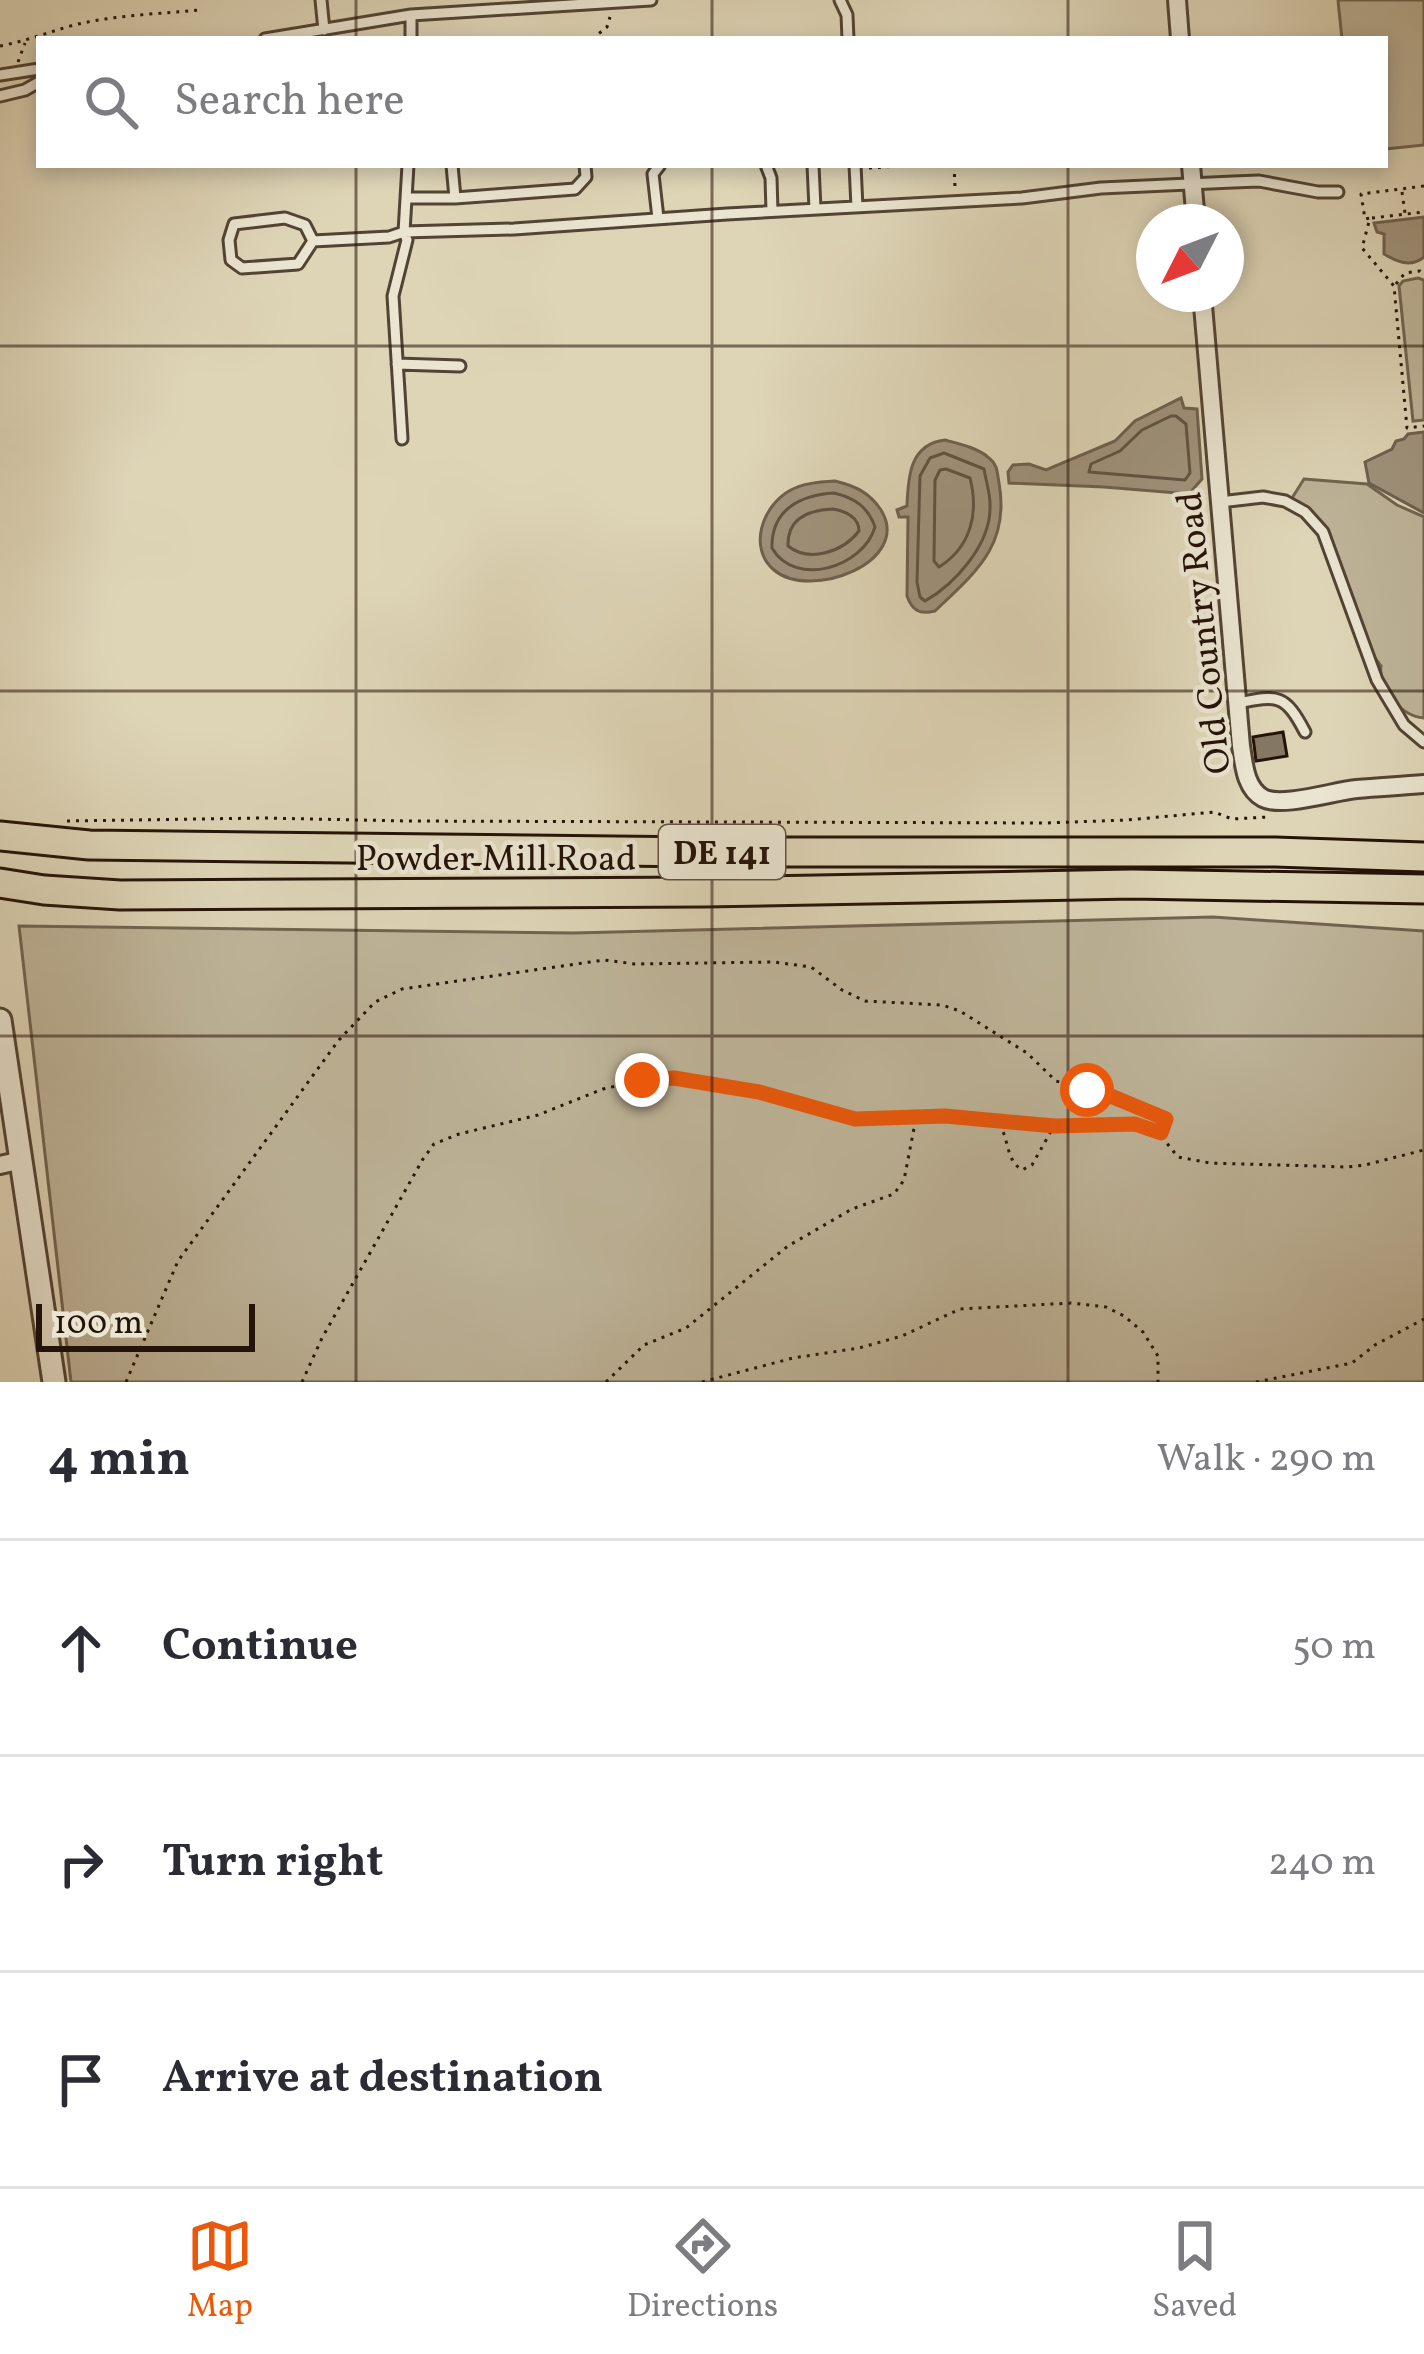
<!DOCTYPE html>
<html lang="en">
<head>
<meta charset="utf-8">
<style>
	body { margin:0; font-family:Vollkorn,serif; background:#f2f2f3; color:#2b2b33 }
	.compass { position:absolute; left:1136px; top:204px; width:108px; height:108px; border-radius:50%; background:#fff; box-shadow:0 6px 18px #0003; rotate:228deg }
	.scale { position:absolute; left:36px; bottom:30px; width:219px; box-sizing:border-box; padding-left:12px; border:6px solid #241308; border-top:0; font-size:33px; line-height:42px; white-space:nowrap; color:#241308; -webkit-text-stroke:9px #eae4d0; paint-order:stroke }
	.stop { position:absolute; width:36px; height:36px; margin:-27px; border:9px solid #ea580c; border-radius:50%; background:#fff }
	.stop.end { background:#ea580c; border-color:#fff; box-shadow:0 3px 12px #0008 }
	.list { margin:0; padding:0; list-style:none }
	h2 { display:flex; justify-content:space-between; align-items:center; height:156px; margin:0; padding:0 48px; font-size:51px }
	h2 small { font-size:39px; font-weight:400; color:#7c7c81 }
	.list li { display:grid; grid-template-columns:78px 1fr auto; gap:36px; align-items:center; box-sizing:border-box; height:216px; padding:0 48px; border-top:3px solid #e1e1e2 }
	.list b { display:block; font-size:45px; white-space:nowrap }
	.list em { font-size:39px; font-style:normal; color:#7c7c81 }
	.icon { flex:none; width:66px; height:66px; fill:none; stroke:currentColor; stroke-width:2; stroke-linecap:round; stroke-linejoin:round }
	.map { position:relative; flex:none; width:1424px; height:1382px; overflow:hidden }
	.search { position:absolute; background:#fff; box-shadow:0 6px 18px #0003; left:36px; right:36px; top:36px; height:132px; display:flex; align-items:center; gap:30px; box-sizing:border-box; padding:0 42px; border-radius:0px; color:#7c7c81; font-size:45px }
	.sheet { height:804px; background:#fff }
	nav { display:flex; justify-content:space-around; align-items:center; box-sizing:border-box; height:168px; border-top:3px solid #e1e1e2; background:#fff; font-size:33px; color:#7c7c81 }
	nav a { display:grid; justify-items:center; gap:6px }
	nav .on { color:#ea580c }
	.map>svg:first-child { display:block }
	.green { fill:#beb499; stroke:#716450; stroke-width:3 }
	.water { fill:#9f937c; stroke:#6e604e; stroke-width:3 }
	.lines { fill:none; stroke-linecap:round; stroke-linejoin:round }
	.shore { stroke:#625342; stroke-width:3 }
	.building { fill:#857863; stroke:#241308; stroke-width:3 }
	.service-casing { stroke:#524434; stroke-width:15 }
	.minor-casing { stroke:#524434; stroke-width:22 }
	.tertiary-casing { stroke:#524434; stroke-width:27 }
	.trunk-casing { stroke:#241308; stroke-width:33 }
	.path { stroke:#241308; stroke-width:3; stroke-dasharray:3 6; stroke-linecap:butt }
	.service { stroke:#eae4d0; stroke-width:9 }
	.minor { stroke:#eae4d0; stroke-width:16 }
	.tertiary { stroke:#eae4d0; stroke-width:21 }
	.trunk { stroke:#ded5b7; stroke-width:27 }
	.route { stroke:#ea580c; stroke-width:15 }
	.grid { fill:none; stroke:#241308; stroke-width:3; stroke-opacity:0.55 }
	.labels { text-anchor:middle; stroke-width:9; stroke-linejoin:round; paint-order:stroke }
	.shield { fill:#eae4d0; stroke:#5f5244; stroke-width:3 }
	.shield-label { font-size:33px; font-weight:bold; fill:#241308 }
	.street-label { font-size:36px; fill:#241308; stroke:#eae4d0 }
</style>
</head>
<body>
<div class="map">
<svg width="1424" height="1382" viewBox="0 0 1424 1382">
	<rect width="100%" height="100%" fill="#ded5b7"/>
	<filter id="stains"><feTurbulence type="fractalNoise" baseFrequency=".00167" numOctaves="4"/><feColorMatrix values="0 0 0 0 .2 0 0 0 0 .09 0 0 0 0 .02 0 0 0 .5 -.17"/></filter>
	<radialGradient id="worn" r=".72"><stop offset=".6" stop-color="#630" stop-opacity="0"/><stop offset="1" stop-color="#630" stop-opacity=".3"/></radialGradient>
	<path class="green" d="M1338,0H1424V145L1385,149V39H1342Z
		M1418,278L1424,280V420L1413,421L1399,286L1403,281Z
		M1304,479L1367,484L1397,505L1424,517V718C1401,716 1378,689 1381,666L1374,657L1327,531L1305,507L1292,498Z
		M1213,917L1424,931V1382H71L19,926L573,933Z"/>
	<path class="water" d="M1424,217V257C1410,269 1394,260 1384,254V234L1377,232L1374,223Z
		M1181,398L1184,408L1197,409L1202,479L1189,494L1104,487L1009,483L1008,472L1013,465L1029,464L1046,470L1115,441L1135,421Z
		M1424,432V513L1369,483L1365,462L1392,449L1396,441L1404,439L1408,434Z
		M945,440C960,444 978,448 989,458C998,465 997,472 999,483C1010,545 976,572 935,611C919,615 912,610 907,596L908,517H899L897,510L907,506C908,476 910,444 945,440Z
		M835,481C855,486 869,492 881,510C913,562 810,601 774,570C748,548 762,507 789,491C803,483 819,482 835,481Z"/>
	<g class="lines">
		<path class="shore" d="M1171,416H1176L1186,424L1190,473L1185,480L1089,472L1091,464L1120,451L1142,430Z
			M944,453L984,469C986,482 991,495 990,508C990,545 955,584 925,601L920,597L917,582L920,476L930,458Z
			M946,469L970,478C979,513 971,547 939,567L934,561L935,480L940,470Z
			M834,493C855,498 868,507 875,527C863,568 795,588 772,548C771,510 800,495 834,493Z
			M833,509C845,511 859,517 859,531C843,552 809,563 788,546C787,518 809,510 833,509Z"/>
	</g>
	<path class="building" d="M1283,732L1287,756L1256,761L1253,737Z"/>
	<g class="lines">
		<g class="service-casing">
			<path id="service" d="M321,0L324,30
				M840,0L847,15L848,39
				M265,39L411,15L651,0
				M411,39V15
				M0,75L39,69
				M0,96L25,90L39,82
				M452,165L455,198
				M766,165L771,178L772,211
				M813,165L815,209
				M855,165L857,207
				M407,198H455L575,189L586,177L585,165
				M658,218L653,174L660,165
				M313,241L298,264L242,268L231,260L229,240L234,224L285,218L305,225L313,241L389,237L404,232L514,229L727,214L1022,198L1101,188L1233,182L1259,181L1318,192H1338
				M397,364L460,366
				M402,439L393,296L407,240L404,232L408,165
				M1220,502L1263,497L1285,501L1305,512L1323,532L1377,680L1404,725L1424,742
				M1238,703C1278,695 1285,694 1305,732"/>
		</g>
		<g class="minor-casing">
			<path id="minor" d="M1177,0L1180,39
				M1191,165L1196,222
				M1202,294L1241,746C1244,764 1245,788 1263,798C1282,808 1334,791 1357,789C1379,787 1402,786 1424,784
				M0,1165L22,1160"/>
		</g>
		<g class="tertiary-casing">
			<path id="tertiary" d="M0,1020L54,1382"/>
		</g>
		<g class="trunk-casing">
			<path id="trunk" d="M0,836L89,845L701,852H1275L1424,857
				M0,883L44,890L120,895L704,892L1132,884L1424,889"/>
		</g>
		<path class="path" d="M592,39L607,27L610,17
			M0,46C26,41 49,32 74,25C115,15 158,14 199,10
			M18,62L25,43
			M954,165L955,187
			M869,168L914,165
			M1424,186L1361,194L1365,219L1370,218L1362,248L1394,286L1407,428L1424,426
			M1402,192L1405,213
			M1372,218L1424,212
			M1396,284L1405,273L1420,271L1424,274
			M67,821L264,818L408,821L1045,823L1127,820L1214,812L1232,819L1268,817
			M1003,1123L1054,1126L1135,1123L1159,1133
			M126,1382L178,1261L338,1041L375,1002L402,989L604,960L635,964L774,962L811,967L842,990L865,1001L942,1005L960,1011L1027,1053L1056,1081L1106,1094L1166,1119L1161,1136L1178,1157L1210,1163L1347,1167L1365,1165L1424,1150
			M302,1382L322,1338L423,1159L434,1144L459,1134L538,1115L603,1089L642,1080L674,1078L759,1092L855,1119L945,1116L996,1120C1010,1135 1004,1159 1022,1170L1032,1165L1054,1126
			M606,1382L644,1345L686,1328L788,1246L852,1209L894,1194L904,1180L916,1118
			M702,1382L793,1358L859,1348L902,1336L960,1309L1071,1303L1106,1307L1124,1316L1143,1332L1158,1356V1382
			M1256,1382L1352,1363L1375,1345L1424,1319"/>
		<use href="#service" class="service"/>
		<use href="#minor" class="minor"/>
		<use href="#tertiary" class="tertiary"/>
		<use href="#trunk" class="trunk"/>
	</g>
	<g class="lines">
		<path class="route" d="M642,1080L674,1078L759,1092L855,1119L945,1116L1054,1126L1135,1124L1161,1133L1166,1119L1106,1094L1087,1090"/>
	</g>
	<path class="grid" d="M356,0V39M712,0V39M1068,0V39M356,165V1382M712,165V1382M1068,165V1382M0,346H1424M0,691H1424M0,1036H1424"/>
	<g class="labels">
		<rect class="shield" x="659" y="825" width="126" height="54" rx="9"/>
		<g class="shield-label">
			<text x="722" y="864">DE 141</text>
		</g>
		<g class="street-label">
			<text transform="translate(1202 633) rotate(-96)" y="13">Old Country Road</text>
			<text x="496" y="870">Powder Mill Road</text>
		</g>
	</g>
	<rect width="100%" height="100%" filter="url(#stains)"/>
	<rect width="100%" height="100%" fill="url(#worn)"/>
</svg>
<svg class="compass" viewBox="-18 -18 36 36"><path d="M0-13l5 13h-10z" fill="#e53935"/><path d="M0 13l5-13h-10z" fill="#7c7c81"/></svg>
<div class="scale">100 m</div>
<div class="stop" style="left:1087px;top:1090px"></div>
<div class="stop end" style="left:642px;top:1080px"></div>
<div class="search"><svg class="icon" aria-label="search" viewBox="0 0 24 24"><circle cx="10" cy="10" r="6"/><path d="M15 15l6 6"/></svg>Search here</div>
</div>
<section class="sheet">
<h2>4 min<small>Walk · 290 m</small></h2>
<ul class="list">
<li><svg class="icon" aria-label="ahead" viewBox="0 0 24 24"><path d="M12 20V5M6 11l6-6 6 6"/></svg><div><b>Continue</b></div><em>50 m</em></li>
<li><svg class="icon" aria-label="right" viewBox="0 0 24 24"><path d="M7 20v-9h11M14 6l5 5-5 5"/></svg><div><b>Turn right</b></div><em>240 m</em></li>
<li><svg class="icon" aria-label="arrive" viewBox="0 0 24 24"><path d="M6 21V4h12l-3 4 3 4H6"/></svg><div><b>Arrive at destination</b></div></li>
</ul>
</section>
<nav>
<a class="on"><svg class="icon" aria-label="map" viewBox="0 0 24 24"><path d="M3 6l6-2 6 2 6-2v14l-6 2-6-2-6 2zM9 4v14M15 6v14"/></svg>Map</a>
<a><svg class="icon" aria-label="directions" viewBox="0 0 24 24"><path d="M12 3l9 9-9 9-9-9zM9 14v-3h6M13 9l2 2-2 2"/></svg>Directions</a>
<a><svg class="icon" aria-label="saved" viewBox="0 0 24 24"><path d="M7 4h10v16l-5-4-5 4z"/></svg>Saved</a>
</nav>
</body>
</html>
